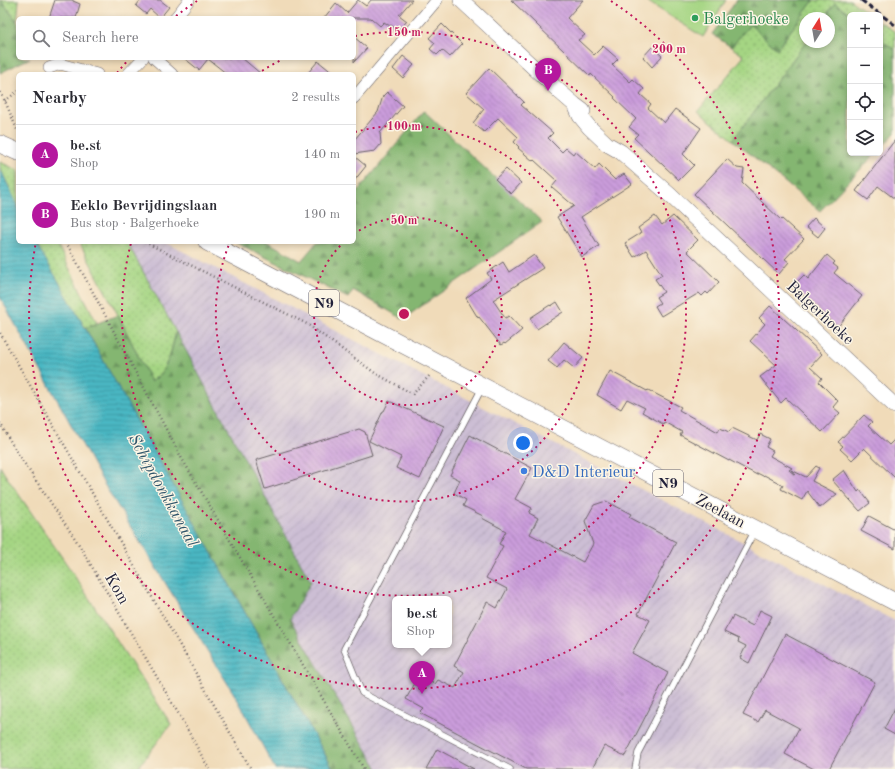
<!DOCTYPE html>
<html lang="en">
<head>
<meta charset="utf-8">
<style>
	body { margin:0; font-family:"Old Standard TT",serif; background:#f2f2f3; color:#2b2b33 }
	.controls { position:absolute; right:12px; top:12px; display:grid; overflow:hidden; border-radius:6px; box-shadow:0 2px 6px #0003 }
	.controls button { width:36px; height:36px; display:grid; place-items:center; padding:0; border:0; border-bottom:1px solid #e1e1e2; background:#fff; color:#2b2b33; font:20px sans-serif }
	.compass { position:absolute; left:799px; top:12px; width:36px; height:36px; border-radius:50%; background:#fff; box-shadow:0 2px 6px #0003; rotate:11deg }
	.you { position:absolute; left:523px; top:443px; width:14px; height:14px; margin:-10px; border:3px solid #fff; border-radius:50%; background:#1a73e8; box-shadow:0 0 0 6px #1a73e833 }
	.badge { display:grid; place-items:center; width:26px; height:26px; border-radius:50%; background:#b5179e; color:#fff; font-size:13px; font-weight:700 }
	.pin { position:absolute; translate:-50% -33px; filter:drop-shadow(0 1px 2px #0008) }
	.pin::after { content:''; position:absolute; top:21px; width:14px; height:12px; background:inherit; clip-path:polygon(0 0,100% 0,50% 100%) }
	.popup { position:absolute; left:392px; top:596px; width:60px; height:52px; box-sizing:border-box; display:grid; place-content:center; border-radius:6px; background:#fff; filter:drop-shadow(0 1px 3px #0005); font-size:13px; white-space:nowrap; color:#7c7c81 }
	.popup b { font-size:15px; color:#2b2b33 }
	.popup::after { content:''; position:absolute; left:50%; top:100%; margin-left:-8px; border:8px solid transparent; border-top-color:#fff }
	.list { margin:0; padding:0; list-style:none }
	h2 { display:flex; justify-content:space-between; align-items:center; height:52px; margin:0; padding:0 16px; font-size:17px }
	h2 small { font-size:13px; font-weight:400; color:#7c7c81 }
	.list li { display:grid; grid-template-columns:26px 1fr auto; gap:12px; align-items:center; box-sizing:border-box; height:60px; padding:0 16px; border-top:1px solid #e1e1e2 }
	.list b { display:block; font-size:15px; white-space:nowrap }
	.list p { margin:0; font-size:13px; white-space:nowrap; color:#7c7c81 }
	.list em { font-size:13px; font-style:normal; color:#7c7c81 }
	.icon { flex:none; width:22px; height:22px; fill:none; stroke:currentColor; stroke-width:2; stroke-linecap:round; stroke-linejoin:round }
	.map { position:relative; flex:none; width:895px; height:769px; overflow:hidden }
	.search { position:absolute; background:#fff; box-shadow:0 2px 6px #0003; left:16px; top:16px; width:340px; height:44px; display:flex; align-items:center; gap:10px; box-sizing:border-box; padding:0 14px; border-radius:6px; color:#7c7c81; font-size:15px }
	.panel { position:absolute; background:#fff; box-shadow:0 2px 6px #0003; left:16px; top:72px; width:340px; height:172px; border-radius:6px }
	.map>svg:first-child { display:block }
	.industrial { fill:url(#industrial-furrows); fill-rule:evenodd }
	.grass { fill:url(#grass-dots); stroke:#647c5f }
	.forest { fill:url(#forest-firs); stroke:#536c56 }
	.pitch { fill:#a5d583; stroke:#647c5f }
	.water { fill:url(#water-rules); stroke:#366c7f }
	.building { fill:url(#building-back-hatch) }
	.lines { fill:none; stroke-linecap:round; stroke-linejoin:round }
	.service-casing { stroke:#6a6367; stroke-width:7 }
	.minor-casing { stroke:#6a6367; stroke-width:12 }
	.secondary-casing { stroke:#6a6367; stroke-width:16 }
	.primary-casing { stroke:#6a6367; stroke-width:18 }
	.path { stroke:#6a6367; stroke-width:2.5; stroke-dasharray:1 3; stroke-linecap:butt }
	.service { stroke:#fff; stroke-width:5.5 }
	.minor { stroke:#fff; stroke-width:11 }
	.secondary { stroke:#fff; stroke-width:15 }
	.primary { stroke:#fff; stroke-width:17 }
	.rail { stroke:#22223b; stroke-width:3; stroke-dasharray:6 3; stroke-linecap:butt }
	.ring { fill:none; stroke:#c2185b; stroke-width:2; stroke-dasharray:2 4 }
	.leisure-dot { fill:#2e9e5b; stroke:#fcf5e5; stroke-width:1.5 }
	.shop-dot { fill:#3f7fe0; stroke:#fcf5e5; stroke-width:1.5 }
	.labels { text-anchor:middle; stroke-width:3; stroke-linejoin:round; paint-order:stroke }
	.shield { fill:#fcf5e5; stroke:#63616e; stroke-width:1 }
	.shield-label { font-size:15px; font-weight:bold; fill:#22223b }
	.leisure-label { font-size:16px; fill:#27864d; stroke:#fcf5e5; text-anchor:start }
	.street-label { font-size:16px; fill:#22223b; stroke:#fcf5e5 }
	.shop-label { font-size:16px; fill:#366cbe; stroke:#fcf5e5; text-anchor:start }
	.water-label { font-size:17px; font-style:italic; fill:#30566b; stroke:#fcf5e5 }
	.centre { fill:#c2185b; stroke:#fcf5e5; stroke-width:2 }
	.ring-label { font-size:12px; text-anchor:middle; font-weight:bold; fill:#c2185b; stroke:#fcf5e5; stroke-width:3; stroke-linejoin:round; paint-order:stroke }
</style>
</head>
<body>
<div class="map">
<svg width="895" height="769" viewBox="0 0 895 769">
	<defs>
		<pattern id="industrial-furrows" width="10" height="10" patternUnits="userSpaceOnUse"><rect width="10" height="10" fill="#ccbed4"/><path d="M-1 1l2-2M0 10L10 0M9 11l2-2" fill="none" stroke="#afa3b7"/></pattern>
		<pattern id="grass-dots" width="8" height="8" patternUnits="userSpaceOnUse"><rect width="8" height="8" fill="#a5d583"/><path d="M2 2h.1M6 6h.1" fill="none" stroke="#8eb772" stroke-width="1.8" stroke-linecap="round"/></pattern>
		<pattern id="forest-firs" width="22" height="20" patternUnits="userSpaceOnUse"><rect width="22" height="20" fill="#84b671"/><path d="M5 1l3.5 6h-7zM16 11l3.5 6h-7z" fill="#6c945e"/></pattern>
		<pattern id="water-rules" width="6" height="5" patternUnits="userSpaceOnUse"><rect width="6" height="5" fill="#49b7c3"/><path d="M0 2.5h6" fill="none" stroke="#3c94a0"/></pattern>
		<pattern id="building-back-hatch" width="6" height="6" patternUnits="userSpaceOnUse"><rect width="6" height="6" fill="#ca9cdb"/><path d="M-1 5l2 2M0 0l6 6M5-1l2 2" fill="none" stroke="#a47fb3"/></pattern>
	</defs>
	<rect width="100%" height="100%" fill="#fcf5e5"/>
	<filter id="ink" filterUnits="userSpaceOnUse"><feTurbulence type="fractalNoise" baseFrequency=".025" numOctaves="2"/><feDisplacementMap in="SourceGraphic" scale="8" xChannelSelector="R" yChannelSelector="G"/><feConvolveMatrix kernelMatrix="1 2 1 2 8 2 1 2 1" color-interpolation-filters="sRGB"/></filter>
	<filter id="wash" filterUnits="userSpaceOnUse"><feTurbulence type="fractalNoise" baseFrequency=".012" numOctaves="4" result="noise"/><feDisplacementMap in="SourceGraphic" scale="16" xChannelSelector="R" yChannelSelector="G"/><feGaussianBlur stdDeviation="0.9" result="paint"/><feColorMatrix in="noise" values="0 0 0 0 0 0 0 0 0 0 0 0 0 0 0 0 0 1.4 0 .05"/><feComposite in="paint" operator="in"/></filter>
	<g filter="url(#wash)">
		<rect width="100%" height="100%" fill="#f0dbb9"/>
		<path class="industrial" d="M127,242H165L895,621V769H378L290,618L311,582ZM395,599H449V645H395Z"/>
		<path class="grass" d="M1,0H19L17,21Z
			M814,0H850L871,15H852L835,3L824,18H805V42H806L733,140L698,111L744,56L731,47L750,24L777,49Z
			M880,21L895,32V50L882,41C883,33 880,29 880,21Z
			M0,162L18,170V207L0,168Z
			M35,242H56L97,323L85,328Z
			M79,242H127L176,332L170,356L161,374L151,382L118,315Z
			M0,466L4,473L70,569L171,724L137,769H0Z"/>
		<path class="forest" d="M0,0H1L18,23V58H30L0,73Z
			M737,0H814L777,49L750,25L731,47L712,34Z
			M835,3L852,15H850V153H876L820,211L733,140L806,42H829V18H824Z
			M880,28L883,33V41L895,50V133L880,149Z
			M424,111L542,222L403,319L353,290L348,298L235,242H268L301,261L317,242H354V196Z
			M118,315L151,382L161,374L170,356L176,332L311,582L290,619L378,769H333L85,328Z"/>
		<path class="pitch" d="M645,0H726L703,37Z"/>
		<path class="water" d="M0,168L18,207V242H35L62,287L333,769H275L239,702L104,484L0,297Z"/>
		<g id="blocks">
			<path class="building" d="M55,0H73V1L80,4L76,18H49Z
				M139,0H160L169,7L160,18L150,9L146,14L136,6L140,1Z
				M358,0L366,6L371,0H412L399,15L407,21L398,31L391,25L390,26L384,22L380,26L371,18H324L336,3L347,13Z
				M511,0H583L567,18L585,35L578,40L594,55L603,46L618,59L612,65L630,82L633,79L644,89L640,94L651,104L648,108L664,123L675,109L701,128L683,154L694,165L679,180L634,138L638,134L629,127L636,119L614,98L615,97L591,74L590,76Z
				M442,24L462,44L450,57L442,50L437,55L430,49L435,43L429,38Z
				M354,37L367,48L354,62Z
				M652,47L662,56L652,67L643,57Z
				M403,56L414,65L403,78L393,69Z
				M184,58H242L261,74H227L208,59L199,70Z
				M318,61L334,74H307Z
				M489,68L524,102L521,105L553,133L548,138L562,152L566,148L573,154L575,151L595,169L599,164L615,180L624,174L632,184L581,217L599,246L582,257L557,217L574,206L552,187L557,181L534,160L533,161L518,148L519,147L514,142L518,137L498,118L484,132L473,123L484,109L466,93Z
				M387,92L403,106L380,133L381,144L375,151L354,154V140L378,112L383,96Z
				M895,140V199L878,186L868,200L856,191Z
				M354,156L366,166L354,181Z
				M727,159L737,168L744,169L742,183L781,220L782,219L804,239L785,259L789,262L779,274L694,194Z
				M506,169L521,183L511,194L495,179Z
				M655,216L662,225L673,216L698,240L687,251L719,282L708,294L706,292L702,296L699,293L661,316L655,306L660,303L656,297L664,292L655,279L662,275L646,250L634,257L625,243L641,233L638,228Z
				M814,218L825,228L818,237L806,227Z
				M534,255L543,268L493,300L505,318L509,316L522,330L505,344L504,343L501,345L479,317L478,318L466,298L491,279L487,273L503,262L509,272Z
				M827,255L835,262L833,264L838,268L834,273L862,296L837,328L793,286L804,275L808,279Z
				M557,302L563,312L537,329L530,318L550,305L551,306Z
				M770,306L822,354L810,367L822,378L819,382L838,401L833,407L840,413L822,432L786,398L781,403L760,377L776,365L750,341L765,324L759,318Z
				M564,342L583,358L574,368L564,360L557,368L548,361Z
				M610,371L647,391L648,390L681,407L679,410L718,432L720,428L729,432L732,428L757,440L760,434L770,439L766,447L773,451L770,456L792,468L789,470L795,475L791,470L806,477L816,466L819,468L812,481L837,494L820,508L807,491L802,500L781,489L783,485L764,475L763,476L757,473V475L729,460V461L680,435L682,432L664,422L663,424L642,412L645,408L627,399L621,409L597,395Z
				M389,401L444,426L420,479L396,468L401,457L369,441L383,411H384Z
				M864,415L872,422L868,426L889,445L895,439V478L864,448L852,460L840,449L843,446L838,442Z
				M359,429L365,432L372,455L265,489L256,460Z
				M470,435L532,468L515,499L532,508L529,513L538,518L530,534L583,562L593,544L585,521L594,505L606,501L631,514L629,517L676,542L638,614L650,620L632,653L668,673L625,756L604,746L592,769H526L420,713L424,709L406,699L419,676L435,684L438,680L455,688L464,672L454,666L487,602L497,608L507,589L486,578L503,546L499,544L506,531L482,518L483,516L463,506L466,500L454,493L460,480L450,475Z
				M844,470L858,492L860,490L870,503L860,511L832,480Z
				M869,516L895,530V549L861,531Z
				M760,610L772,616L749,663L740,658L746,646L738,642L739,639L724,632L733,616L753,626Z
				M785,634L875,682L829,769H814L785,754L799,728L765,710L758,722L743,715Z
				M895,708V735L884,729Z
				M437,749L474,769H426Z"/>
		</g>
	</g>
	<g filter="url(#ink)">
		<use href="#blocks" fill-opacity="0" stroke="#6a6367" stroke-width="1"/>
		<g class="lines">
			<g class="service-casing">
				<path id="service" d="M482,388L344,649L362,693L510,769
					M635,769L638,753L755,530"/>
			</g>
			<g class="minor-casing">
				<path id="minor" d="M175,18L189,0
					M154,58L172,74
					M49,68L60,64L97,74
					M128,74L143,58
					M354,98L437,0"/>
			</g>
			<g class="secondary-casing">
				<path id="secondary" d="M461,0L560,92L575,105L583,111
					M575,105L580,116L589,127L607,144L621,152L671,196L895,406"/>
			</g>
			<g class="primary-casing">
				<path id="primary" d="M0,144L18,152
					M207,242L895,602"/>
			</g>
			<path class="path" d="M0,92L5,101L18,132
				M5,101L18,91
				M66,242L181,457L364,769
				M145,242L307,324L375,373L413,394L430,375
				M0,333L251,769
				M0,423L16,451L78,543L181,718L209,769"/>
			<use href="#service" class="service"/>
			<use href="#minor" class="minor"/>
			<use href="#secondary" class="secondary"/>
			<use href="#primary" class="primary"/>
			<path class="rail" d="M861,0L895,25"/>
		</g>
	</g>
	<g class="ring">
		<path d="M354 234A94 94 0 1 1 343 243"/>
		<path d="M355 132A188 188 0 1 1 230 242"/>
		<path d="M257 74A282 282 0 0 1 285 58M355 36A282 282 0 1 1 131 243"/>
		<path d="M117 73A375 375 0 0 1 130 58M176 16A375 375 0 0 1 197 1M611 1A375 375 0 1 1 36 242"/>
	</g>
	<circle class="leisure-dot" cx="695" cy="18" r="4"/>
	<circle class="shop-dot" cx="524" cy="471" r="4"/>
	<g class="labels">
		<g class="shield">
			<rect x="309" y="290" width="30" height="26" rx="3"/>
			<rect x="653" y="470" width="30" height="26" rx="3"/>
		</g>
		<g class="shield-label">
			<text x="324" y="308">N9</text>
			<text x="668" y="488">N9</text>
		</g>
		<g class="leisure-label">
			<text x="703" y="24">Balgerhoeke</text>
		</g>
		<g class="street-label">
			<text transform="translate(821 312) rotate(43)" y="6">Balgerhoeke</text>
			<text transform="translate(721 510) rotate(28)" y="6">Zeelaan</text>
			<text transform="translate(118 588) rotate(60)" y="6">Kom</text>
		</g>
		<g class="shop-label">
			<text x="532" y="477">D&amp;D Interieur</text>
		</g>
		<g class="water-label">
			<text transform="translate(164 490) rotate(61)" y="6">Schipdonkkanaal</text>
		</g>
	</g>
	<circle cx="404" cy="314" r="6" class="centre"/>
	<g class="ring-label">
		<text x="404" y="36">150 m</text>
		<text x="669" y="53">200 m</text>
		<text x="404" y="130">100 m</text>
		<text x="404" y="224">50 m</text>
	</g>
</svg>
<div class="controls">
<button>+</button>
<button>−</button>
<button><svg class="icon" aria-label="locate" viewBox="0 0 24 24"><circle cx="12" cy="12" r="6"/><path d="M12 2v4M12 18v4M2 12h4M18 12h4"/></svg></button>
<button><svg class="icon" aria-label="layers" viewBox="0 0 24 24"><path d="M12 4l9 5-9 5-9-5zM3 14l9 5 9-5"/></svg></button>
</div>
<svg class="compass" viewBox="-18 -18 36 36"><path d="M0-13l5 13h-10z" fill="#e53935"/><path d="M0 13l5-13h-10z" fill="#7c7c81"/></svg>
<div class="you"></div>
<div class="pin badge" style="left:422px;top:694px">A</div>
<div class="popup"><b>be.st</b>Shop</div>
<div class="pin badge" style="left:548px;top:91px">B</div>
<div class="search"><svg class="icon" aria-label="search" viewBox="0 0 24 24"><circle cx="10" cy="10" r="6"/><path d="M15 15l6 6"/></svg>Search here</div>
<section class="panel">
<h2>Nearby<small>2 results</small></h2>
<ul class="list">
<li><span class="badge">A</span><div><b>be.st</b><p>Shop</p></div><em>140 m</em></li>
<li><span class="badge">B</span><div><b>Eeklo Bevrijdingslaan</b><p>Bus stop · Balgerhoeke</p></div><em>190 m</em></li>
</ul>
</section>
</div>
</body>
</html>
